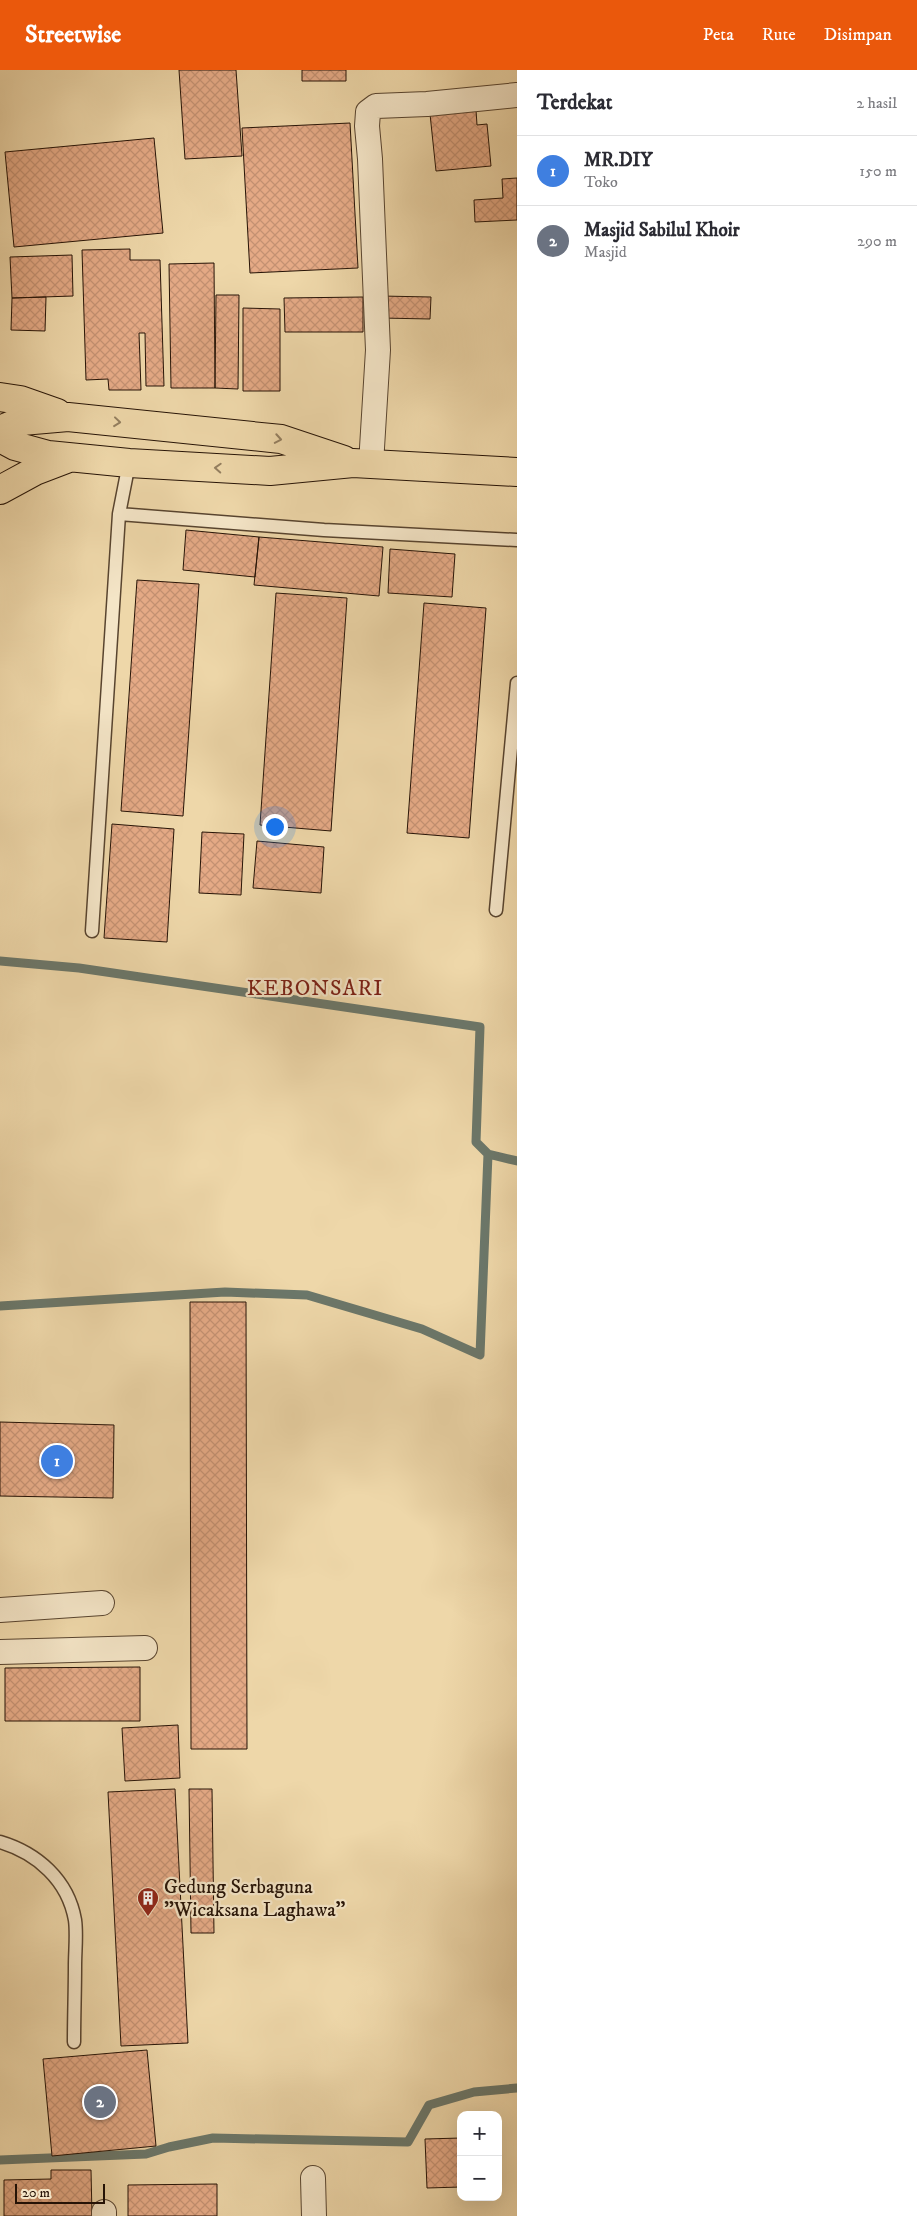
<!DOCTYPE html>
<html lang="id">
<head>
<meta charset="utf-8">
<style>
	body { margin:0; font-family:"IM FELL DW Pica",serif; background:#f7f7f7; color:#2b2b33 }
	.controls { position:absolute; right:15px; bottom:15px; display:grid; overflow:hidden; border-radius:10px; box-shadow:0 5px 20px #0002 }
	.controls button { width:45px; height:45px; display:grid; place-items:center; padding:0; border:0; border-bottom:1px solid #e1e1e2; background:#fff; color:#2b2b33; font:25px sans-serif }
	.scale { position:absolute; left:15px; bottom:12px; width:90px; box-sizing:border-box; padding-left:5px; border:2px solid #261306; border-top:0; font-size:14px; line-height:18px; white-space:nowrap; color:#261306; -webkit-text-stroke:4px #f4e5c7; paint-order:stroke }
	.you { position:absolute; left:274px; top:756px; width:18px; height:18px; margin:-12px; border:4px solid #fff; border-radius:50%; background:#1a73e8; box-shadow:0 0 0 8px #1a73e833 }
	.badge { display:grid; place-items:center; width:32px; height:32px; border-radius:50%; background:#ea580c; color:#fff; font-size:16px; font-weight:700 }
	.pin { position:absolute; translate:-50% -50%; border:2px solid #fff; box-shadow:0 1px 5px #0006 }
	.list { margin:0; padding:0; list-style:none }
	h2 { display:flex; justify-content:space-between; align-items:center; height:65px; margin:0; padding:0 20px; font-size:21px }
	h2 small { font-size:16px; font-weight:400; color:#7c7c81 }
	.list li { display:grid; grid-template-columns:32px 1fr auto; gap:15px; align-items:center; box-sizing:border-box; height:70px; padding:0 20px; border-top:1px solid #e1e1e2 }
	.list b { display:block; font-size:19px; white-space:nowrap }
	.list p { margin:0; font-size:16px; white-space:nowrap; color:#7c7c81 }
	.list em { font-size:16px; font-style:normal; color:#7c7c81 }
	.map { position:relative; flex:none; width:517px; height:2146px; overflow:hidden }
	header { display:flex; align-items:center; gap:30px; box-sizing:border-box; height:70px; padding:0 25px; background:#ea580c; color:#fff }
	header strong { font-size:24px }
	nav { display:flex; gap:28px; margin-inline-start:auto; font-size:18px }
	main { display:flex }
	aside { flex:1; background:#fff }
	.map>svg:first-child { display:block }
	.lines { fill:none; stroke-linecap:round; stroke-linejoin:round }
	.stream { stroke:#6b776a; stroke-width:9 }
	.building { fill:url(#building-cross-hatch); stroke:#261306 }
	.lane-casing { stroke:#58442f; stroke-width:15 }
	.street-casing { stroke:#58442f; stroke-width:26 }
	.primary-casing { stroke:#261306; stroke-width:30 }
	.lane { stroke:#f4e5c7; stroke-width:12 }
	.street { stroke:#f4e5c7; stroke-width:24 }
	.primary { stroke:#eed7a9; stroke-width:28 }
	.oneway { stroke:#947f60 }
	.labels { text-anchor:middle; stroke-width:4.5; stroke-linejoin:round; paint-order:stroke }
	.poi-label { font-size:20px; fill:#261306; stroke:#f4e5c7; text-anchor:start }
	.quarter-label { font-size:22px; letter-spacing:1px; fill:#7a1f14; stroke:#f4e5c7 }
</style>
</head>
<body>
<header>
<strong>Streetwise</strong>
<nav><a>Peta</a><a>Rute</a><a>Disimpan</a></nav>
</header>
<main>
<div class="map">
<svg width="517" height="2146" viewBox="0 0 517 2146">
	<defs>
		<pattern id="building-cross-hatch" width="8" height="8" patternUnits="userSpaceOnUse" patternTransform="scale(1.25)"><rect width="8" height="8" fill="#e5aa86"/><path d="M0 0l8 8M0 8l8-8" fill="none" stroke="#c49172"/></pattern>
	</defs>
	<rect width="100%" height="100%" fill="#eed7a9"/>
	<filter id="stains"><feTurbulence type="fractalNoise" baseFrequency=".004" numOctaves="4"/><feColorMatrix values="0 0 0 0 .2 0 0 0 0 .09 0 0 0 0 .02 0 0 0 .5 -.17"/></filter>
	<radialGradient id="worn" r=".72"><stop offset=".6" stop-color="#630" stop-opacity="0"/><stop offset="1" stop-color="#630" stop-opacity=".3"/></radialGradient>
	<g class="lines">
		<path class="stream" d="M0,891L79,898L480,957L476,1072L488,1084L517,1091
			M0,1236L225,1222L307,1225L422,1259L480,1285L488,1084
			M0,2090L146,2084L169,2077L213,2068L408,2072L429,2035L474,2022L517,2018"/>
	</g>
	<path class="building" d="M179,0H236L242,86L185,89Z
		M302,0H346V11H302Z
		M476,40L477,55L487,54L491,96L436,101L430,44Z
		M350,53L358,198L250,203L242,58Z
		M154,68L163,163L14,177L5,82Z
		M517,108V150L475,152L474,130L503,128L502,109Z
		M130,179V190H160L164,316H146L145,263H139L141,320H109L108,309L86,310L82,180Z
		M72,185L73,226L12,228L10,187Z
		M214,193L215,318H171L169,194Z
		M216,225H239L238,319L215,318Z
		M381,226L431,227L430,249L381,248Z
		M46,227L45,261L11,260L12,228Z
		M363,227V262H285L284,228Z
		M243,238L280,239V321H243Z
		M186,460L259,467L255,507L183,500Z
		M259,467L383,477L379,526L254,515Z
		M390,479L455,484L452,527L388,523Z
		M137,510L199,514L183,746L121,741Z
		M276,523L347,528L331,761L260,755Z
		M424,533L486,538L469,768L407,763Z
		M112,754L174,759L167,872L104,868Z
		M202,762L244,764L241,825L199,823Z
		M257,771L324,777L321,823L253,818Z
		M190,1232H246L247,1679H191Z
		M0,1352L114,1355L113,1428L0,1426Z
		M140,1597V1651H5V1598Z
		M178,1655L180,1708L125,1711L122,1658Z
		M175,1719L188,1973L121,1976L108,1722Z
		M189,1719H212L214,1863H191Z
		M147,1980L156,2076L52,2086L43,1989Z
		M461,2068V2117L427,2118L425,2069Z
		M51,2100H91L92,2146H4V2110L51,2109Z
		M217,2114V2146H128V2115Z"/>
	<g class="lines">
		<g class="lane-casing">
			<path id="lane" d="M119,444L129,393
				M496,840L517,613
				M92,861L119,444L324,460L517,470
				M0,1772C37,1783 68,1810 75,1850C77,1864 75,1881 75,1896C75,1921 74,1947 74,1972"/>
		</g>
		<g class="street-casing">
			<path id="street" d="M371,394L378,280L370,89L367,56L368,42L376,36L427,34L517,25
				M0,1540L102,1533
				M0,1582L145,1578
				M313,2108L314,2146
				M104,2146V2142"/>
		</g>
		<g class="primary-casing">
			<path id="primary" d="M0,327L20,330L57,343
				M0,360L22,351L68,347L281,369L344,390
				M0,368L15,376L48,385L129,393L270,401L353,393L517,402
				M0,420L35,401L69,388"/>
		</g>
		<use href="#lane" class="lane"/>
		<use href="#street" class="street"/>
		<use href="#primary" class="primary"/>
	</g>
	<defs><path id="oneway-chevron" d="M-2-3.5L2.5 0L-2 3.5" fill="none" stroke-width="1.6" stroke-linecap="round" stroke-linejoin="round" transform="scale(1.25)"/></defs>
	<g class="oneway">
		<use href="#oneway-chevron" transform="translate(117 352) rotate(6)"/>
		<use href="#oneway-chevron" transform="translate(278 369) rotate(10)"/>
		<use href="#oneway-chevron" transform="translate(218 398) rotate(-177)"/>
	</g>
	<defs>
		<g id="building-pin" transform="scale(1.125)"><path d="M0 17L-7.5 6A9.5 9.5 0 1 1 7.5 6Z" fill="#8f2418" stroke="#f4e5c7"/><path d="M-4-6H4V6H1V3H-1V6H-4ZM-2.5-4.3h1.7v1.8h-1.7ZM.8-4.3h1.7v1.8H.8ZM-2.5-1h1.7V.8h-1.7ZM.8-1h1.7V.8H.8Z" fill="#fff"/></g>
	</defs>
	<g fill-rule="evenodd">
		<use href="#building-pin" x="148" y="1828"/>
	</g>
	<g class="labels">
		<g class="poi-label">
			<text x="164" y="1823">Gedung Serbaguna<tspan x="164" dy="23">"Wicaksana Laghawa"</tspan></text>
		</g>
		<g class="quarter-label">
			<text x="315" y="925">KEBONSARI</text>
		</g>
	</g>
	<rect width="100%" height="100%" filter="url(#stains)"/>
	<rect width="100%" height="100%" fill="url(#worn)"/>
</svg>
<div class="controls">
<button>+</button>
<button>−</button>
</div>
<div class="scale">20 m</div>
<div class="you"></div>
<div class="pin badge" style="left:57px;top:1391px;background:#3f7fe0">1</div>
<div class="pin badge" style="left:100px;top:2032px;background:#6b7280">2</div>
</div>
<aside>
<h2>Terdekat<small>2 hasil</small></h2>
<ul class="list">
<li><span class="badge" style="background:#3f7fe0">1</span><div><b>MR.DIY</b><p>Toko</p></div><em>150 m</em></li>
<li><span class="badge" style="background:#6b7280">2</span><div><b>Masjid Sabilul Khoir</b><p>Masjid</p></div><em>290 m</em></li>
</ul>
</aside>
</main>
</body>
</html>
